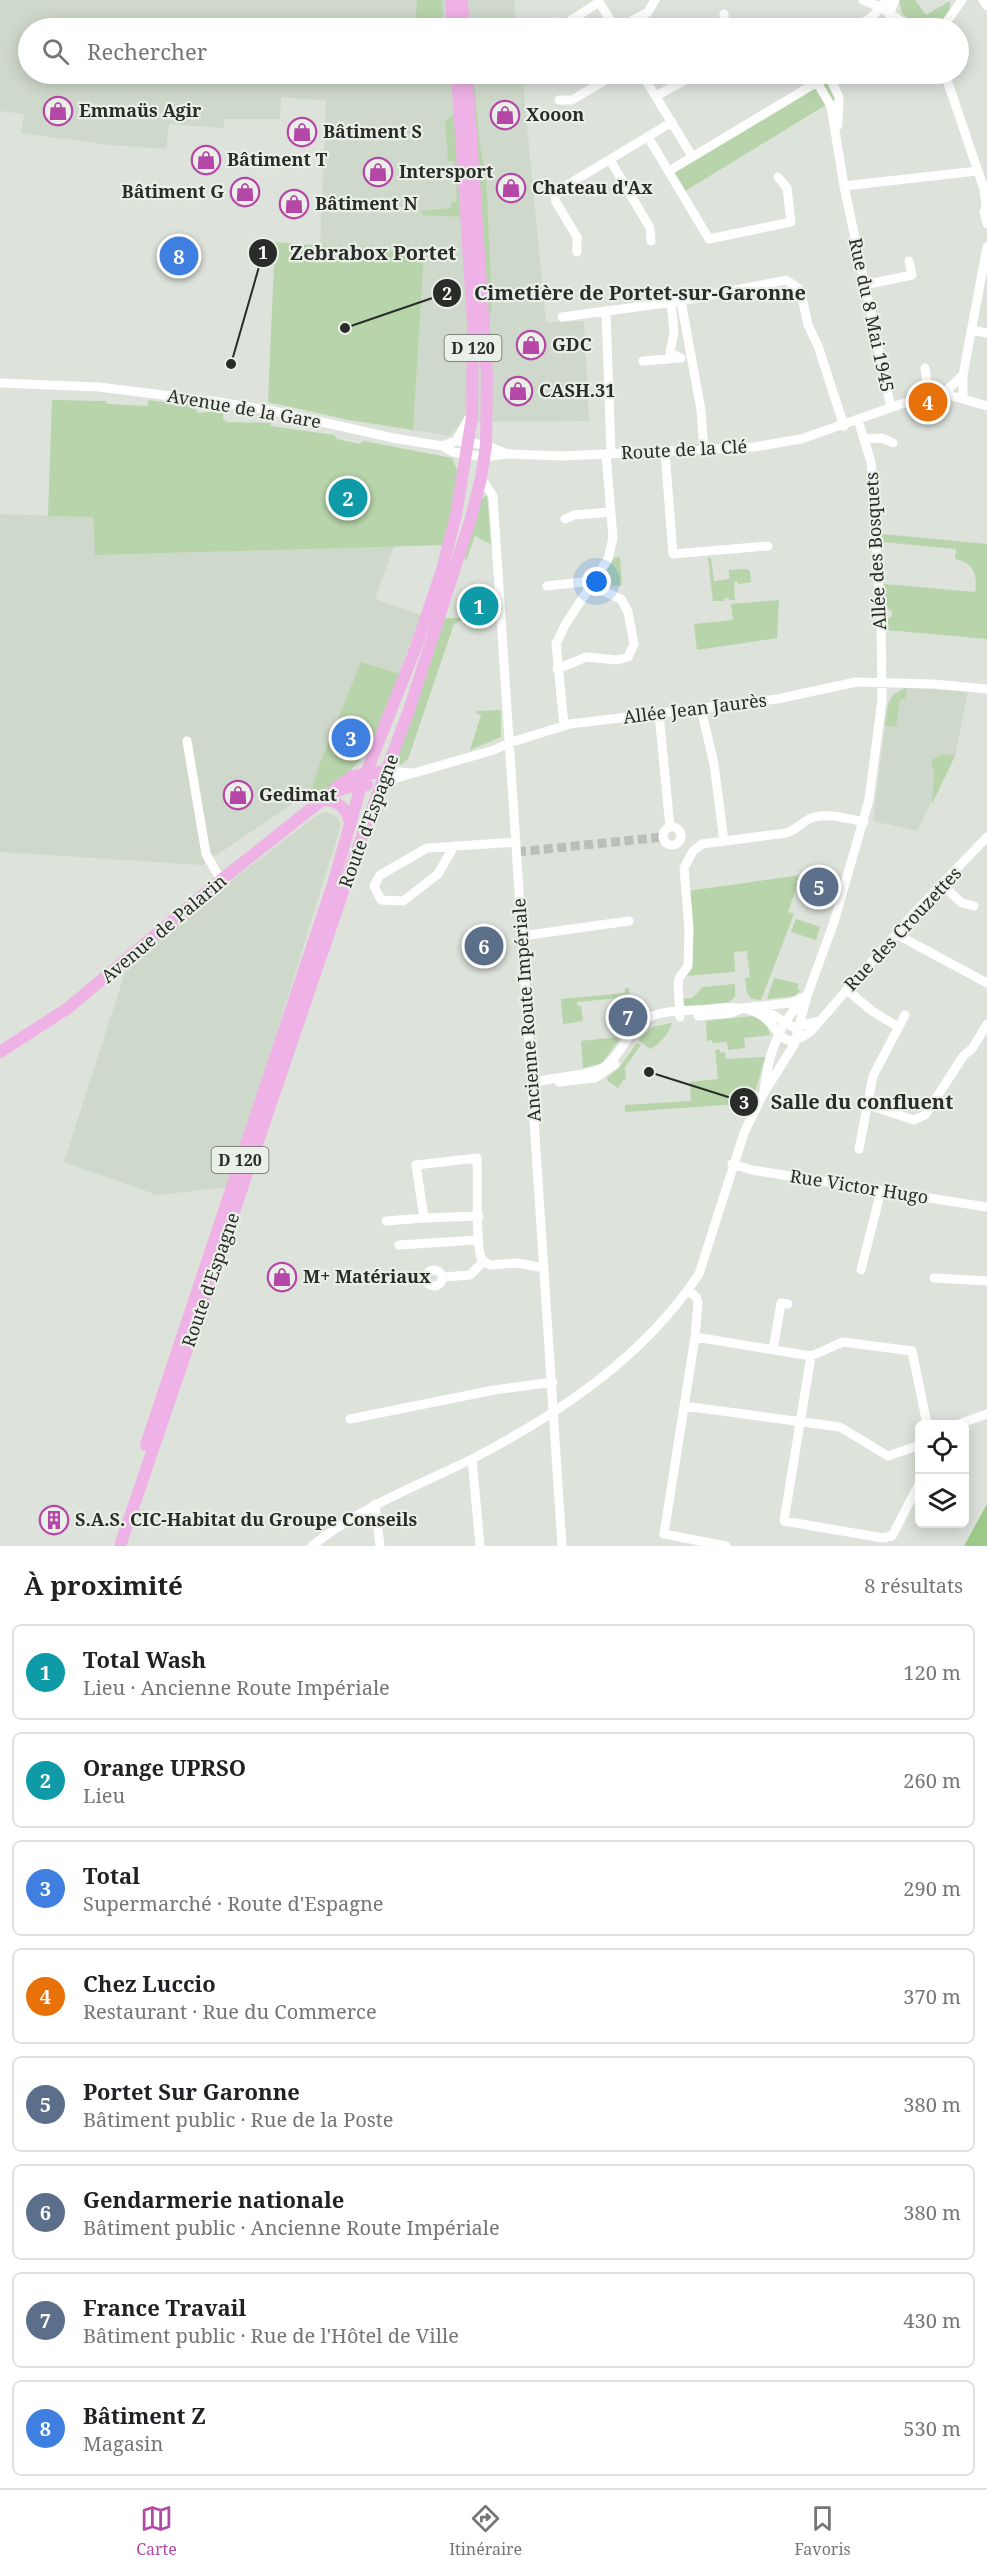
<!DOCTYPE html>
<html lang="fr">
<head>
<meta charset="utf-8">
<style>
	body { margin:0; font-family:"Noto Serif",serif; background:#f6f6f6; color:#202124 }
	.controls { position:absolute; right:18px; bottom:18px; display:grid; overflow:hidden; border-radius:9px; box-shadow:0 3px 15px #0003 }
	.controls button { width:54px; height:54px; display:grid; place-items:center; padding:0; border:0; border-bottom:2px solid #e0e0e0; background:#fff; color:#202124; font:30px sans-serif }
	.you { position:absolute; left:597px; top:582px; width:21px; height:21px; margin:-15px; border:4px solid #fff; border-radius:50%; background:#1a73e8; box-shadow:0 0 0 9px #1a73e833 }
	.badge { display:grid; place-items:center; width:39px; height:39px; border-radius:50%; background:#b548a7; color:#fff; font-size:20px; font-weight:700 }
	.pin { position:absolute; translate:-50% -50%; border:3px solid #fff; box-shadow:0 2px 6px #0006 }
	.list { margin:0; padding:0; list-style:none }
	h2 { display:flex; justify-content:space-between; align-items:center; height:78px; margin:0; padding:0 24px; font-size:26px }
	h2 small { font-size:20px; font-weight:400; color:#757577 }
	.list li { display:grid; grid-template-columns:39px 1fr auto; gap:18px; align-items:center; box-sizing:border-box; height:96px; margin:0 12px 12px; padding:0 12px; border:2px solid #e0e0e0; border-radius:9px }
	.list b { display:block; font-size:22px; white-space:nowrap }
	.list p { margin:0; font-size:20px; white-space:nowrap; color:#757577 }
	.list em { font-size:20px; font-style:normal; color:#757577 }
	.icon { flex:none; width:33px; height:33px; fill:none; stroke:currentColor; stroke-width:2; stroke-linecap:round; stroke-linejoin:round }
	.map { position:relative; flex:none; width:987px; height:1546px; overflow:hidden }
	.search { position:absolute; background:#fff; box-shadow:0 3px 15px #0003; left:18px; right:18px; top:18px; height:66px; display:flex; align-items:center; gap:15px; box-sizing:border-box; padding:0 21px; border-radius:33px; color:#757577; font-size:22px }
	.sheet { height:942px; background:#fff }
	nav { display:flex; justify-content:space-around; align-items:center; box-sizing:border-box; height:84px; border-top:2px solid #e0e0e0; background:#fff; font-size:16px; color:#757577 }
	nav a { display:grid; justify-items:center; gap:3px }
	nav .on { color:#b548a7 }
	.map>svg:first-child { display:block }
	.built { fill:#cfd9cb }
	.green { fill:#b7d4aa }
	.water { fill:#9dca88 }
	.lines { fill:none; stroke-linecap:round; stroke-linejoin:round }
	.minor-tunnel { stroke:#b9beb7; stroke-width:9; stroke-dasharray:9 4.5; stroke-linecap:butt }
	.minor { stroke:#fff; stroke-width:9 }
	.major { stroke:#efb2e6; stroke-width:12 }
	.labels { text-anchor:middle; stroke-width:4.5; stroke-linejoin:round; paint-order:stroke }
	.shield { fill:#eaf0e8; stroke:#646762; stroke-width:1.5 }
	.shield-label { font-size:16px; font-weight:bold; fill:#2a2c29 }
	.poi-label { font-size:18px; font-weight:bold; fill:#2a2c29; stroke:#eaf0e8; text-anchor:start }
	.street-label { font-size:18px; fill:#2a2c29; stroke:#eaf0e8 }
	.leader { fill:none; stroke:#2a2c29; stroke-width:2 }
	.callout-dot { fill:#2a2c29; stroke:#eaf0e8; stroke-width:2 }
	.mark-label { font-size:18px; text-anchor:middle; font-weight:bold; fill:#fff }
	.callout-label { font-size:20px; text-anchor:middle; font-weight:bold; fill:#2a2c29; stroke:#eaf0e8; stroke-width:4.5; stroke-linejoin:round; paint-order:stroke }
</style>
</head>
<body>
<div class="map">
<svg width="987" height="1546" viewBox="0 0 987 1546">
	<rect width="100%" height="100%" fill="#dde2db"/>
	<path class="built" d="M0,0H514L517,28H28V74H522L546,322L584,321L589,421L463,422L449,436L413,430L424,255L320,246L326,101L281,97L280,119H225L223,128L169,124L166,149L110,145L21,133L24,114L0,111Z
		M0,514L93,517L95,555L394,546L375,599L421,615L368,753L202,865L0,852Z
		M905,688L968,691L955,756L917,831L873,821L888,702L893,694Z
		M326,812L336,816L341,825L229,1187L157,1195L64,1162L129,960L317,815Z"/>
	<path class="green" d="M417,0H442L444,28H415Z
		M899,0H915L926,15L950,1V12L938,28H920L902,13Z
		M473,74C478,106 476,140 486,172L492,304L488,327Z
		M829,75L839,97L682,193L669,171Z
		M456,112L462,217L423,215L421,211L451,208V203L457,202L454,161H448L445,121Z
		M275,242L424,254L413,430L349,420L268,402Z
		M52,400L106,401L107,404L148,406V400L196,406L197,413L224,411L223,419L227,422L271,423V426L334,435L337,439L359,444L364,441L452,458L457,470H461L447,545L95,555L93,517L48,516Z
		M487,494L491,544L475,536L466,561L464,554L481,500Z
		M882,534L987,544V639L886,630V620L892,616V611L885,607L884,584L975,592C978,576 974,562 955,559L956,549L882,542Z
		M620,557L622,585L609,587L608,589L599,584L614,558Z
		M708,558H711L714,581L729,579V570L747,569L750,571L751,582L738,584L737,581L734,582L735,600H729V598H725L724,601H713Z
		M779,600L777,638L697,650L694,624L733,620L731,604Z
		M445,618H489V624L460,621L454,624L408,759L400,765L396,758L419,684Z
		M361,662L400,674C391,699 381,729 366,751C354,771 333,785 315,799L309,798L320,763Z
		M907,688L905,699H900L896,727L885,726C888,707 887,695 907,688Z
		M501,710V737L470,750L481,715L476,713L477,711Z
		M942,754L955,756L932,804L934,772L931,761Z
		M801,875L788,912L794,914L761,1000L752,999L747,993L745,978L750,977L747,951L734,952L735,972L684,976L688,891Z
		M796,919L820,927L816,940L791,932Z
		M774,978L799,984L797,989L801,990L795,996L767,999Z
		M735,984V997L729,1002L684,1007L683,999L692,998L703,987Z
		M625,988H629L630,997L577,1002L578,1006H581L583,1021L563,1024L561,999L625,993Z
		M754,1016C763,1020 768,1025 770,1035L744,1038L745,1048L728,1050L727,1042L712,1043V1040L707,1041L706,1021Z
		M672,1023C669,1034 658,1046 650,1049L638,1040L653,1027Z
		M618,1037V1041L602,1063L583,1068L581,1041Z
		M637,1043L641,1045L625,1067L626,1080L624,1079L618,1088L608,1081L607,1078L619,1068Z
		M720,1049V1053L725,1052L726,1059L765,1057L752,1103L625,1112V1105L691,1101L690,1082L718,1079L715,1050Z"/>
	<path class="water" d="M987,1504V1546H964Z"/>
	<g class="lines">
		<path class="minor-tunnel" d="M517,852L663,837"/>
		<path class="minor" d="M598,0L615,28
			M863,0L880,7L911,28
			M983,0L987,6
			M724,14L725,28
			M889,14L895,0
			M554,22L567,23L599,2
			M619,28L648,12L655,0
			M788,28L795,24L801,28
			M854,28L872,17L887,0
			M942,28L962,0
			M642,74L692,156
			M812,74L831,106L844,186L891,408
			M828,74L839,97L838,125
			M945,74L984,189L986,207
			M656,96L696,74
			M559,100H572L616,74
			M648,137L709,239L791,222L787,188L778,177
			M610,160L650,228L651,241
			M669,171L829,75
			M844,186L977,171
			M987,206L984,212L987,224
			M577,252V237L556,202L555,196L559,190L672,122
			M864,285L912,275L909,261
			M681,301L701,410L704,450
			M671,302L674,332L670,353L681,358
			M606,311L611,454
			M562,317L681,301L786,280L798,288L802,297L808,325L818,346L844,426
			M971,330L987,333
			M643,361L680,358
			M925,368L929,396
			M963,375V395L965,399
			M0,383L99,387L219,402L273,411L393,438L442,446L456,441L486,445L507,454
			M946,391L952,396L987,406
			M865,439L882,438L893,443
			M456,441L469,418
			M442,446L453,452L484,457L507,454L562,456L754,447L801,439L910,401L946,391L963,375L987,247
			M665,452L673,554L768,546
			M481,478L493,496L562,1546
			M565,519L574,515L611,512
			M547,586L582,582L621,599L628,612L634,644L628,657L617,660L586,657L557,669
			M701,709L714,764L724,841
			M659,714L670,827
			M564,725L556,644L565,625L608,559L613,538L606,454
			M187,741L206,854L221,880
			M387,771L412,773
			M383,782L494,750L509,743L570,724L777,699L856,682L933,684L987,689
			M663 836a9 9 0 1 1 18 0a9 9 0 1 1-18 0Z
			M454,846L438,874L403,901L381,900L374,886L380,875L427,848L516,842
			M942,885L962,903L974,906
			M896,934L987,983
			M522,936L629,921
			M847,990L872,1011L898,1027
			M760,1007L793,1027L820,1021
			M698,1016L731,1013L743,1008L790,1003L807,996
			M680,1017L678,984L679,978L688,966L689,929L684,868L693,851L702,844L786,833C796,830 802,822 811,818C826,812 849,819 864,822
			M559,1082L595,1078L615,1064
			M532,1083C553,1076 591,1077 607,1065C620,1054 627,1037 638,1025C654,1008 691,1011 713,1009C728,1007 743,1006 757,1013C782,1024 777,1056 811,1031L918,909L987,837
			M764,1091C768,1056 778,1024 804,999
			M868,1105L914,1120L925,1115L964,1055L972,1049L987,1024
			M859,1149L873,1076L905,1015
			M732,1164L752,1170L987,1207
			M479,1216L424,1218L416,1165L477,1158C478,1177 475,1247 482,1260L490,1265L518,1263L544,1268
			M386,1221L424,1218
			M399,1245L478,1240
			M426 1278a8 8 0 1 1 16 0a8 8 0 1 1-16 0Z
			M861,1270L881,1191
			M443,1277L470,1275L484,1261
			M934,1278L987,1281
			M688,1290L696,1297L698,1303L695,1337L664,1534L726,1546
			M695,1337L811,1356L843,1342L912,1351L927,1424
			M773,1350L781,1303L788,1304
			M811,1356L784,1521L883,1538L892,1536L920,1482
			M684,1406L840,1427L888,1456L920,1445
			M350,1419L494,1390L553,1382
			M959,1424L987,1414
			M472,1459L480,1546
			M375,1504L380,1546
			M312,1546C360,1507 417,1486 472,1459C559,1414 644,1357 699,1274L744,1133L763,1094L794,1045L807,996L834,922L869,800L882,700L881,627L871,462L858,420"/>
		<path class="major" d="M451,0L453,28
			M462,0L464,28
			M335,788L353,776L387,771
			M323,800C338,800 348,809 350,824
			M0,1052L68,1008L221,880L331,793L348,787L367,785
			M146,1445L333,884L361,786L416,647L442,570L456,515L472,417L473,322L457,74
			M120,1546L361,839L409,710L471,518L481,478L486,445L487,375L467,74"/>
	</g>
	<defs>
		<g id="shop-ring" transform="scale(1.5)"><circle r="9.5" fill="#eaf0e8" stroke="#b548a7" stroke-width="1.5"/><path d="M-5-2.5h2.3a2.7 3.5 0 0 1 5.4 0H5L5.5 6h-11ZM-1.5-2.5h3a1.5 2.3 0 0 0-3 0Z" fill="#b548a7"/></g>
		<g id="building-ring" transform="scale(1.5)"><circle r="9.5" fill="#eaf0e8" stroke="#b548a7" stroke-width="1.5"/><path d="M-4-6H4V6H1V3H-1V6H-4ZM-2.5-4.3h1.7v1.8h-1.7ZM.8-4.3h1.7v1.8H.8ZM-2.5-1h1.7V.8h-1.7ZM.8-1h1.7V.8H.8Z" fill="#b548a7"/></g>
	</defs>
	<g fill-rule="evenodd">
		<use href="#shop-ring" x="58" y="111"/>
		<use href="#shop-ring" x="505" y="115"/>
		<use href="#shop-ring" x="302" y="132"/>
		<use href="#shop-ring" x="206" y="160"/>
		<use href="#shop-ring" x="378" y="172"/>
		<use href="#shop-ring" x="511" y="188"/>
		<use href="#shop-ring" x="245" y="192"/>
		<use href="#shop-ring" x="294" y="204"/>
		<use href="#shop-ring" x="531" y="345"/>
		<use href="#shop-ring" x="518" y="391"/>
		<use href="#shop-ring" x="238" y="795"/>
		<use href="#shop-ring" x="282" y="1277"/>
		<use href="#building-ring" x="54" y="1520"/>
	</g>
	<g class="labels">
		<g class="shield">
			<rect x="444.5" y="335" width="57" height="26" rx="4.5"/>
			<rect x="211.5" y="1147" width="57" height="26" rx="4.5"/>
		</g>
		<g class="shield-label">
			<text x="473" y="354">D 120</text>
			<text x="240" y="1166">D 120</text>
		</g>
		<g class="poi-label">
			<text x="79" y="117">Emmaüs Agir</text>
			<text x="526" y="121">Xooon</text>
			<text x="323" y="138">Bâtiment S</text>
			<text x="227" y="166">Bâtiment T</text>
			<text x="399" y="178">Intersport</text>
			<text x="532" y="194">Chateau d'Ax</text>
			<text x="224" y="198" text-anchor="end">Bâtiment G</text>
			<text x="315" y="210">Bâtiment N</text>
			<text x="552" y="351">GDC</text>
			<text x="539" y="397">CASH.31</text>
			<text x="259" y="801">Gedimat</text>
			<text x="303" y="1283">M+ Matériaux</text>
			<text x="75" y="1526">S.A.S. CIC-Habitat du Groupe Conseils</text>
		</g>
		<g class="street-label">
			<text transform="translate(871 315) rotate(78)" y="6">Rue du 8 Mai 1945</text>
			<text transform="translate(244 409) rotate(10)" y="6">Avenue de la Gare</text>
			<text transform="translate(684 450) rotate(-3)" y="6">Route de la Clé</text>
			<text transform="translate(876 551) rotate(-93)" y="6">Allée des Bosquets</text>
			<text transform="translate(695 709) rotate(-7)" y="6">Allée Jean Jaurès</text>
			<text transform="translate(369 821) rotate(-70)" y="6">Route d'Espagne</text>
			<text transform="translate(164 929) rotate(-40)" y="6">Avenue de Palarin</text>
			<text transform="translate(903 929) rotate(-47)" y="6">Rue des Crouzettes</text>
			<text transform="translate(527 1010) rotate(-94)" y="6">Ancienne Route Impériale</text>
			<text transform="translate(859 1187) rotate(9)" y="6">Rue Victor Hugo</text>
			<text transform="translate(211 1280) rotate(-71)" y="6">Route d'Espagne</text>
		</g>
	</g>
	<path class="leader" d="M231 364L263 253M345 328L447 293M649 1072L744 1102"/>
	<g class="callout-dot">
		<circle cx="231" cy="364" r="6"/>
		<circle cx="345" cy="328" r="6"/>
		<circle cx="649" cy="1072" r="6"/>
		<circle cx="263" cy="253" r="15"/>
		<circle cx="447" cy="293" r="15"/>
		<circle cx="744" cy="1102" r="15"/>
	</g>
	<g class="mark-label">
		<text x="263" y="259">1</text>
		<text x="447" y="300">2</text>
		<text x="744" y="1109">3</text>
	</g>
	<g class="callout-label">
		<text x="373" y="260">Zebrabox Portet</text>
		<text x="640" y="300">Cimetière de Portet-sur-Garonne</text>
		<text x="862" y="1109">Salle du confluent</text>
	</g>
</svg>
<div class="controls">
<button><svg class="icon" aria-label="locate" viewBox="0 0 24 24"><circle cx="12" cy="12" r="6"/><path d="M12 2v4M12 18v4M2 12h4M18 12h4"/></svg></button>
<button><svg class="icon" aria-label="layers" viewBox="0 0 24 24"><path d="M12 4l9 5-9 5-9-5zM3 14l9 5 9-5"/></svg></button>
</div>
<div class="you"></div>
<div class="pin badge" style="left:479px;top:606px;background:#0f9aa8">1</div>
<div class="pin badge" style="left:348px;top:498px;background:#0f9aa8">2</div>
<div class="pin badge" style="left:351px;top:738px;background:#3f7fe0">3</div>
<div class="pin badge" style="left:928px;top:402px;background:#e8710a">4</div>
<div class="pin badge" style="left:819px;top:887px;background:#5c6f8a">5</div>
<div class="pin badge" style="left:484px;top:946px;background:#5c6f8a">6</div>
<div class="pin badge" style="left:628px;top:1017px;background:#5c6f8a">7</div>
<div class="pin badge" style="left:179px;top:256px;background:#3f7fe0">8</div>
<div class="search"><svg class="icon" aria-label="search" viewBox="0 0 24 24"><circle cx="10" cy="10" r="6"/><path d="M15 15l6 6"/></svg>Rechercher</div>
</div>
<section class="sheet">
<h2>À proximité<small>8 résultats</small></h2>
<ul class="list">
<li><span class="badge" style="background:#0f9aa8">1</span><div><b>Total Wash</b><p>Lieu · Ancienne Route Impériale</p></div><em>120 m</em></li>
<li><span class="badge" style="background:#0f9aa8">2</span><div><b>Orange UPRSO</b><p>Lieu</p></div><em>260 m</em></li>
<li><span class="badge" style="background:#3f7fe0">3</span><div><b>Total</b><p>Supermarché · Route d'Espagne</p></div><em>290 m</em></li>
<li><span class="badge" style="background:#e8710a">4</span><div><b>Chez Luccio</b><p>Restaurant · Rue du Commerce</p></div><em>370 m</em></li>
<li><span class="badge" style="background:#5c6f8a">5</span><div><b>Portet Sur Garonne</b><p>Bâtiment public · Rue de la Poste</p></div><em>380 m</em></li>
<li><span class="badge" style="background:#5c6f8a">6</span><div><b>Gendarmerie nationale</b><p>Bâtiment public · Ancienne Route Impériale</p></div><em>380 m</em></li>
<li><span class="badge" style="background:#5c6f8a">7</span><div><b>France Travail</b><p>Bâtiment public · Rue de l'Hôtel de Ville</p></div><em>430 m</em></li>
<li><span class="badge" style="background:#3f7fe0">8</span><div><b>Bâtiment Z</b><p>Magasin</p></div><em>530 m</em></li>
</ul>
</section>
<nav>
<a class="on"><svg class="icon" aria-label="map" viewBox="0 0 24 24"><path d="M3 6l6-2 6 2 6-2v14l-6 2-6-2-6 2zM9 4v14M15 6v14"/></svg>Carte</a>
<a><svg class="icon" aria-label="directions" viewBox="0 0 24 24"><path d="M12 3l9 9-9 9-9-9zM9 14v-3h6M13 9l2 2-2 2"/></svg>Itinéraire</a>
<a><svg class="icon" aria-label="saved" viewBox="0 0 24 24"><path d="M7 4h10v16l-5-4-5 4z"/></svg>Favoris</a>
</nav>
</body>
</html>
